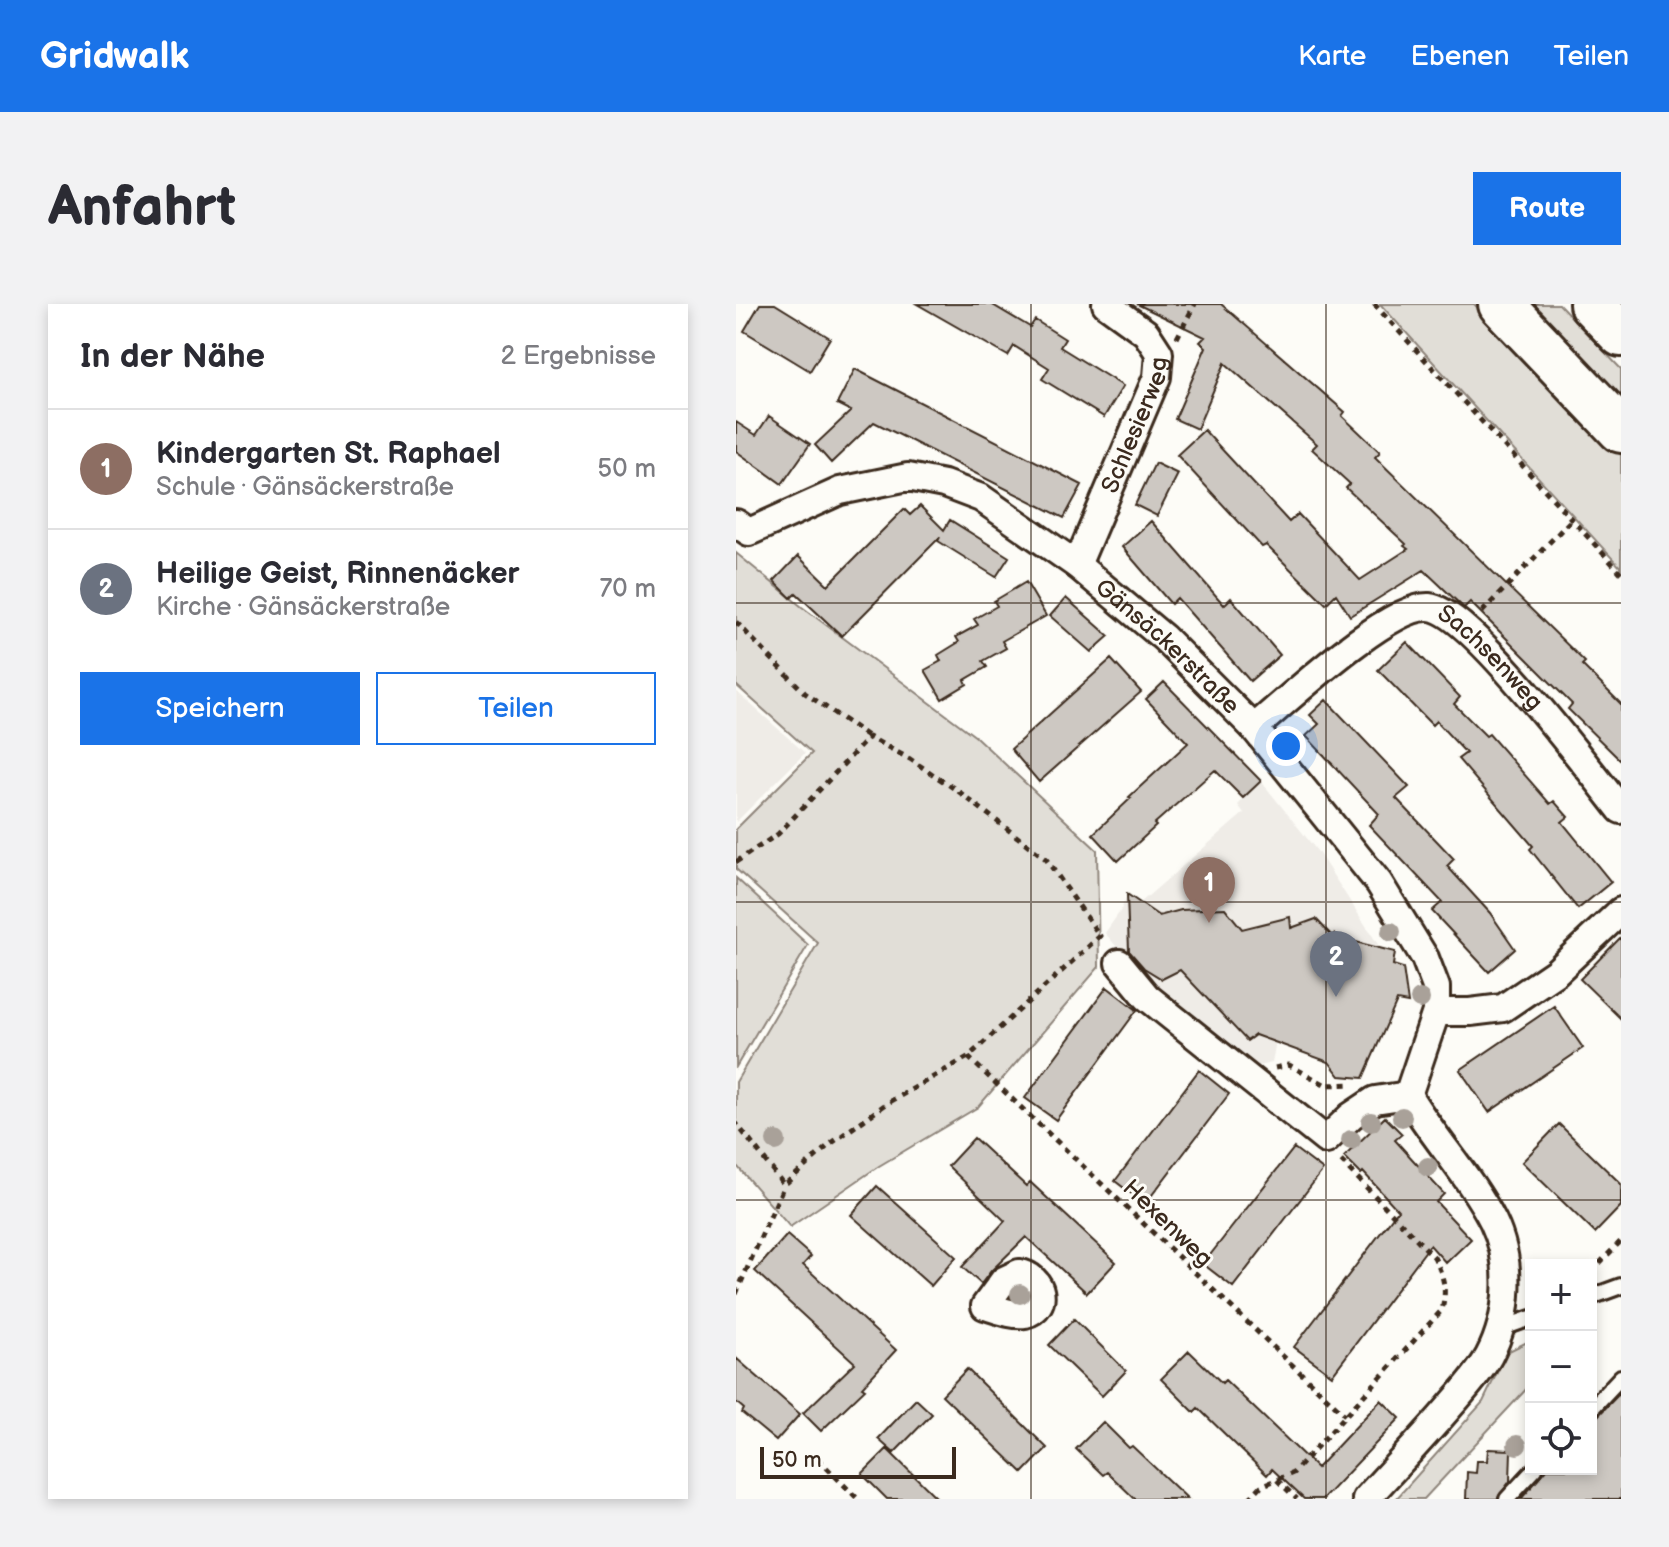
<!DOCTYPE html>
<html lang="de">
<head>
<meta charset="utf-8">
<style>
	body { margin:0; font-family:"Balsamiq Sans",sans-serif; background:#f2f2f3; color:#2b2b33 }
	.controls { position:absolute; right:24px; bottom:24px; display:grid; overflow:hidden; border-radius:0px; box-shadow:0 4px 12px #0003 }
	.controls button { width:72px; height:72px; display:grid; place-items:center; padding:0; border:0; border-bottom:2px solid #e1e1e2; background:#fff; color:#2b2b33; font:40px sans-serif }
	.scale { position:absolute; left:24px; bottom:20px; width:196px; box-sizing:border-box; padding-left:8px; border:4px solid #3b2a1e; border-top:0; font-size:22px; line-height:28px; white-space:nowrap; color:#3b2a1e; -webkit-text-stroke:6px #fdfcf7; paint-order:stroke }
	.you { position:absolute; left:550px; top:442px; width:28px; height:28px; margin:-20px; border:6px solid #fff; border-radius:50%; background:#1a73e8; box-shadow:0 0 0 12px #1a73e833 }
	.badge { display:grid; place-items:center; width:52px; height:52px; border-radius:50%; background:#1a73e8; color:#fff; font-size:26px; font-weight:700 }
	.pin { position:absolute; translate:-50% -66px; filter:drop-shadow(0 2px 4px #0008) }
	.pin::after { content:''; position:absolute; top:42px; width:28px; height:24px; background:inherit; clip-path:polygon(0 0,100% 0,50% 100%) }
	.list { margin:0; padding:0; list-style:none }
	h2 { display:flex; justify-content:space-between; align-items:center; height:104px; margin:0; padding:0 32px; font-size:34px }
	h2 small { font-size:26px; font-weight:400; color:#7c7c81 }
	.list li { display:grid; grid-template-columns:52px 1fr auto; gap:24px; align-items:center; box-sizing:border-box; height:120px; padding:0 32px; border-top:2px solid #e1e1e2 }
	.list b { display:block; font-size:30px; white-space:nowrap }
	.list p { margin:0; font-size:26px; white-space:nowrap; color:#7c7c81 }
	.list em { font-size:26px; font-style:normal; color:#7c7c81 }
	.actions { display:flex; gap:16px; padding:24px 32px }
	.actions a { flex:1; padding:18px 0; border:2px solid #1a73e8; border-radius:0px; text-align:center; font-size:28px; color:#1a73e8 }
	.actions .main { background:#1a73e8; color:#fff }
	.icon { flex:none; width:44px; height:44px; fill:none; stroke:currentColor; stroke-width:2; stroke-linecap:round; stroke-linejoin:round }
	.map { position:relative; flex:none; width:885px; height:1195px; overflow:hidden; border-radius:0px }
	header { display:flex; align-items:center; gap:48px; box-sizing:border-box; height:112px; padding:0 40px; background:#1a73e8; color:#fff }
	header strong { font-size:38px }
	nav { display:flex; gap:44px; margin-inline-start:auto; font-size:28px }
	.intro { display:flex; align-items:center; justify-content:space-between; box-sizing:border-box; height:192px; padding:0 48px }
	h1 { margin:0; font-size:56px }
	.button { padding:20px 36px; border-radius:0px; background:#1a73e8; color:#fff; font-size:28px; font-weight:700 }
	main { display:flex; gap:48px; padding:0 48px }
	aside { flex:1; background:#fff; border-radius:0px; box-shadow:0 4px 12px #0003 }
	.map>svg:first-child { display:block }
	.built { fill:#efece7 }
	.green { fill:#e1ded7; stroke:#8e847a; stroke-width:2 }
	.building { fill:#cdc8c2; stroke:#3b2a1e; stroke-width:2 }
	.lines { fill:none; stroke-linecap:round; stroke-linejoin:round }
	.lane-casing { stroke:#3b2a1e; stroke-width:20 }
	.street-casing { stroke:#3b2a1e; stroke-width:32 }
	.highway-casing { stroke:#3b2a1e; stroke-width:50 }
	.path { stroke:#3b2a1e; stroke-width:5; stroke-dasharray:6 6; stroke-linecap:butt }
	.lane { stroke:#fdfcf7; stroke-width:14 }
	.street { stroke:#fdfcf7; stroke-width:26 }
	.highway { stroke:#fdfcf7; stroke-width:44 }
	.tree { fill:#a9a199 }
	.grid { fill:none; stroke:#3b2a1e; stroke-width:2; stroke-opacity:0.55 }
	.labels { text-anchor:middle; stroke-width:6; stroke-linejoin:round; paint-order:stroke }
	.street-label { font-size:24px; fill:#3b2a1e; stroke:#fdfcf7 }
</style>
</head>
<body>
<header>
<strong>Gridwalk</strong>
<nav><a>Karte</a><a>Ebenen</a><a>Teilen</a></nav>
</header>
<div class="intro"><h1>Anfahrt</h1><a class="button">Route</a></div>
<main>
<aside>
<h2>In der Nähe<small>2 Ergebnisse</small></h2>
<ul class="list">
<li><span class="badge" style="background:#8d6e63">1</span><div><b>Kindergarten St. Raphael</b><p>Schule · Gänsäckerstraße</p></div><em>50 m</em></li>
<li><span class="badge" style="background:#6b7280">2</span><div><b>Heilige Geist, Rinnenäcker</b><p>Kirche · Gänsäckerstraße</p></div><em>70 m</em></li>
</ul>
<div class="actions"><a class="main">Speichern</a><a>Teilen</a></div>
</aside>
<div class="map">
<svg width="885" height="1195" viewBox="0 0 885 1195">
	<rect width="100%" height="100%" fill="#fdfcf7"/>
	<filter id="ink" filterUnits="userSpaceOnUse"><feTurbulence type="fractalNoise" baseFrequency=".0125" numOctaves="2"/><feDisplacementMap in="SourceGraphic" scale="16" xChannelSelector="R" yChannelSelector="G"/><feConvolveMatrix kernelMatrix="1 2 1 2 8 2 1 2 1" color-interpolation-filters="sRGB"/></filter>
	<g filter="url(#ink)">
		<path class="built" d="M0,387L69,449L0,518Z
			M525,477L582,548L645,645L621,648L599,630L596,632L580,615L571,618L572,630L542,725L536,759L513,764L412,680L369,629L385,606L391,591L404,599L508,509L502,501Z"/>
		<path class="green" d="M644,0H738L885,151V264Z
			M788,0H823L885,65V104Z
			M0,249L66,303L240,433L361,546L363,663L242,803L143,862L54,923L0,861V778L82,639L0,565V525L76,449L0,381Z
			M0,574L72,641L0,763Z
			M795,1036V1080L688,1195H660L747,1098L771,1048Z"/>
		<path class="building" d="M24,0H39L94,34L74,67L8,27Z
			M181,0H255L294,23L299,16L329,35L324,43L387,82L368,113L306,75L313,64L278,42L272,52Z
			M401,0H485L609,108L606,112L644,148L639,153L849,358L846,361L885,400V457L832,405L836,400L734,298L728,304L688,266L614,312L600,290L590,300L530,241L526,243L441,151L468,126L553,218L562,210L624,276L672,245L668,242L670,240L610,184L614,180L576,145L581,140L489,59L461,125L439,115L470,43L464,38L469,33Z
			M119,65L346,181L328,214L138,118L95,159L79,141L115,107L101,100Z
			M33,112L74,140L46,180L0,147V118L20,131Z
			M419,159L442,170L421,212L399,201Z
			M184,202L208,226L214,216L273,253L260,273L202,237L204,233L106,332L60,289L55,294L38,277L62,252L92,281L168,205L174,211Z
			M415,217L488,301L495,294L544,351L514,377L441,294L435,300L386,243Z
			M290,278L310,312L266,337L270,344L247,357L251,363L229,376L231,380L206,395L189,366L205,357L202,351L223,338L220,333L242,321L238,315L261,302L258,297Z
			M330,294L373,332L355,348L314,312Z
			M671,338L724,393L718,400L750,432L753,430L814,500L818,497L832,513L826,518L875,578L842,605L794,545L797,542L722,455L730,449L700,417L696,421L642,366Z
			M375,355L405,388L303,478L275,445Z
			M428,378L525,477L507,494L479,466L418,520L420,522L382,557L357,530L395,494L393,493L452,439L410,395Z
			M590,396L673,483L660,494L718,555L711,562L754,609L779,645L753,668L696,607L706,598L633,521L643,510L570,432L583,420L574,411Z
			M391,590L423,612L445,606L489,604L506,625L554,613L555,624L580,615L596,632L598,630L604,634L659,648L657,661L667,664L672,699L661,697L627,774L604,772L593,758L519,731L511,737L444,666L426,675L408,664L393,647Z
			M885,633V715L844,675Z
			M371,683L401,706L320,816L289,794Z
			M818,702L847,744L753,808L724,766Z
			M463,766L493,790L409,900L379,877Z
			M649,813L666,830L659,836L708,890L700,898L735,935L710,959L694,941L596,1071L558,1043L662,906L627,868L625,870L608,853Z
			M823,820L885,880V902L859,929L786,858Z
			M238,834L290,882L294,878L380,958L351,989L290,933L255,967L245,980L226,963L269,917L212,862Z
			M558,844L587,866L497,983L467,960Z
			M141,882L220,953L195,982L115,911Z
			M51,931L75,952L67,961L160,1046L126,1083L129,1085L85,1127L67,1109L119,1059L19,967Z
			M338,1015L390,1067L366,1092L313,1041Z
			M453,1047L486,1079L489,1076L581,1164L645,1096L664,1114L587,1195H568L536,1165L531,1171L462,1104L458,1108L425,1075Z
			M0,1054L64,1110L40,1137L6,1109L8,1105L0,1098Z
			M231,1065L311,1144L287,1169L206,1091Z
			M885,1088V1195H785L811,1165H855V1119Z
			M180,1095L196,1110L158,1149L142,1135Z
			M367,1118L393,1144L396,1142L452,1195H399L371,1168L367,1171L340,1145Z
			M151,1145L202,1195H151L126,1170Z
			M752,1145L775,1146L774,1177L761,1195H730L731,1168L740,1169L741,1157H751Z"/>
		<g class="lines">
			<g class="lane-casing">
				<path id="lane" d="M855,993L885,982
					M764,1025L795,1014
					M855,1105L885,1073
					M771,1195L799,1165"/>
			</g>
			<g class="street-casing">
				<g id="street">
					<path id="s1" d="M0,219L13,228L104,187L172,173L208,180L245,194L341,261L428,334L518,424L643,579L689,654L700,683V708L672,791C698,835 734,872 757,917C777,958 774,1012 753,1052C743,1070 729,1085 716,1100C688,1133 658,1164 630,1195"/>
					<path id="s2" d="M341,261L421,73L423,49L410,29L370,0"/>
					<path id="s3" d="M518,424C552,396 652,301 693,303C733,306 856,469 885,506"/>
					<path d="M383,659L411,693L590,836L615,812L639,796L672,791"/>
					<path d="M700,708H734L767,704L820,668L885,607"/>
					<path d="M283,969C307,972 314,1004 289,1010C277,1012 260,1005 249,1002L268,976Z"/>
				</g>
			</g>
			<g class="highway-casing">
				<path id="highway" d="M765,0L885,126
					M856,0L885,30"/>
			</g>
			<path class="path" d="M638,0L885,269
				M441,34L459,0
				M746,308L837,214
				M0,318L69,389L133,433
				M0,558L42,530L133,433L174,455L222,487L310,555L364,632L232,753L150,800L93,841L48,881L0,819
				M232,753L609,1111
				M539,764L553,761L590,781L616,780
				M855,968L885,937
				M0,990L48,881
				M82,1155L122,1195
				M541,1176L561,1195
				M513,1195L525,1182L557,1169L706,1006C711,985 708,973 698,953L605,857"/>
			<use href="#lane" class="lane"/>
			<use href="#street" class="street"/>
			<use href="#highway" class="highway"/>
		</g>
		<g class="tree">
			<circle cx="655" cy="628" r="10"/>
			<circle cx="684" cy="695" r="10"/>
			<circle cx="666" cy="813" r="10"/>
			<circle cx="635" cy="818" r="10"/>
			<circle cx="615" cy="836" r="10"/>
			<circle cx="40" cy="837" r="10"/>
			<circle cx="692" cy="863" r="10"/>
			<circle cx="284" cy="990" r="10"/>
			<circle cx="781" cy="1141" r="10"/>
		</g>
	</g>
	<path class="grid" d="M295,0V1195M590,0V1195M0,299H885M0,598H885M0,896H885"/>
	<g class="labels">
		<g class="street-label">
			<text dy="8" stroke="none"><textPath href="#s2" startOffset="152">Schlesierweg</textPath></text>
			<text dy="8" stroke="none"><textPath href="#s1" startOffset="500">Gänsäckerstraße</textPath></text>
			<text dy="8" stroke="none"><textPath href="#s3" startOffset="296">Sachsenweg</textPath></text>
			<text transform="translate(432 919) rotate(44)" y="8">Hexenweg</text>
		</g>
	</g>
</svg>
<div class="controls">
<button>+</button>
<button>−</button>
<button><svg class="icon" aria-label="locate" viewBox="0 0 24 24"><circle cx="12" cy="12" r="6"/><path d="M12 2v4M12 18v4M2 12h4M18 12h4"/></svg></button>
</div>
<div class="scale">50 m</div>
<div class="you"></div>
<div class="pin badge" style="left:473px;top:619px;background:#8d6e63">1</div>
<div class="pin badge" style="left:600px;top:693px;background:#6b7280">2</div>
</div>
</main>
</body>
</html>
